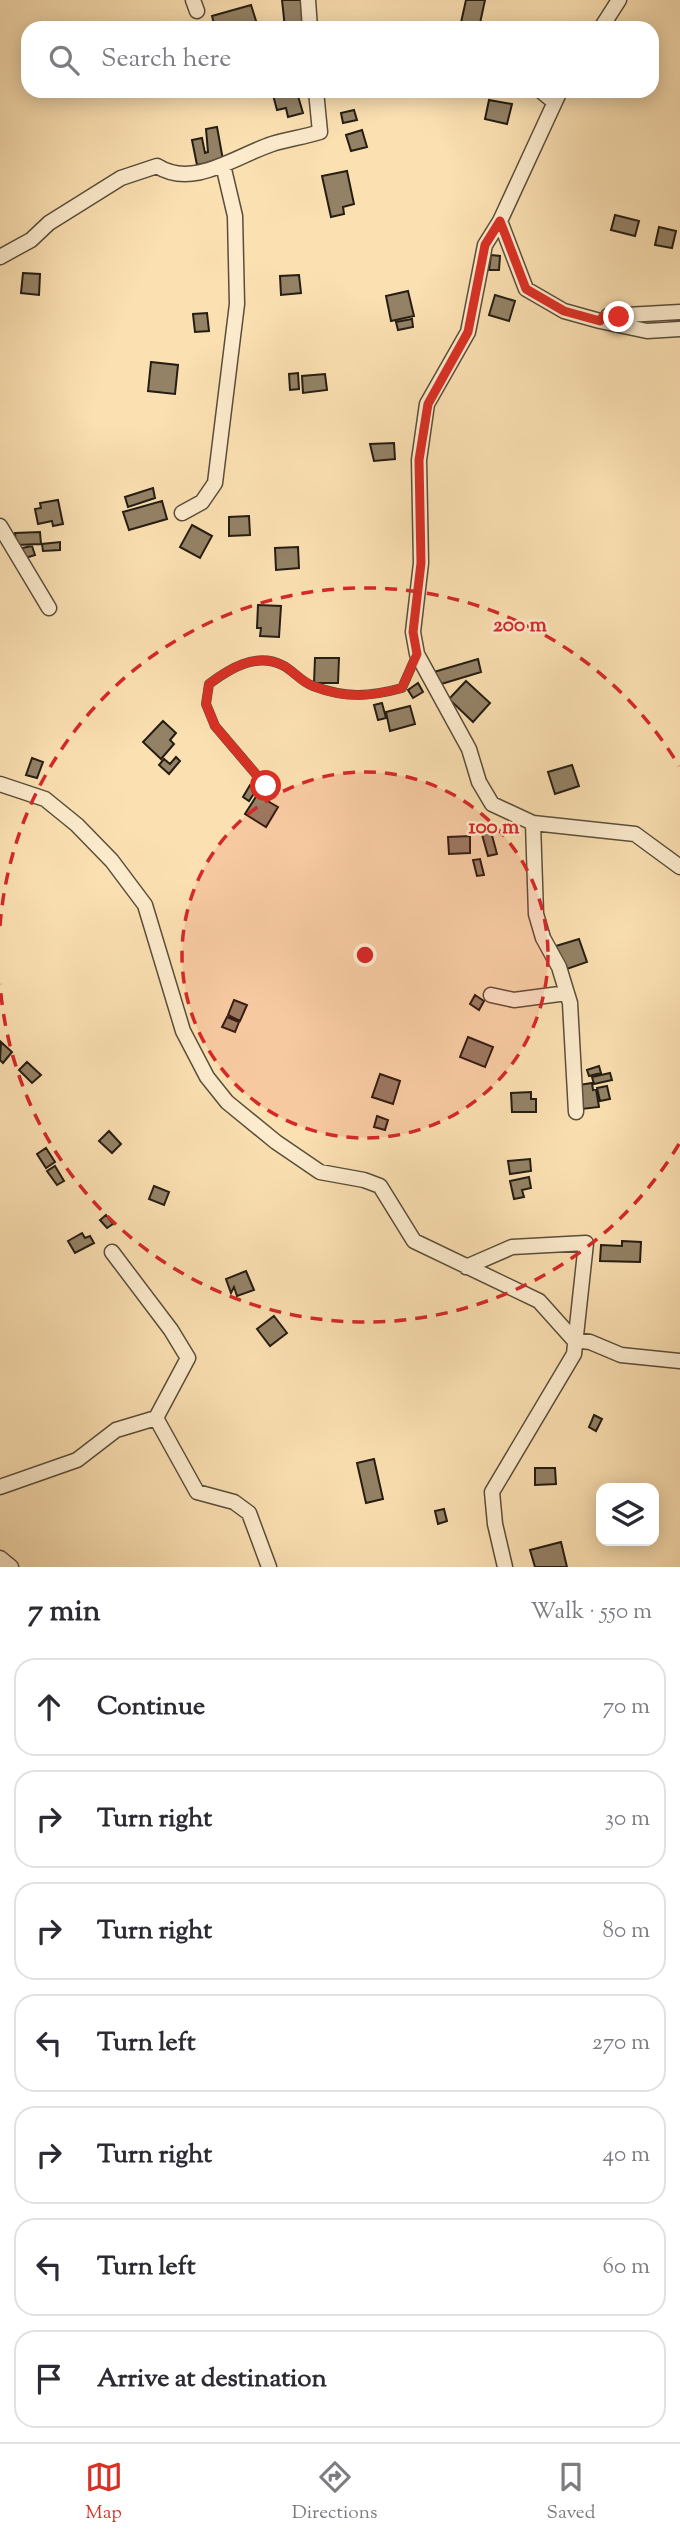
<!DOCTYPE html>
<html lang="en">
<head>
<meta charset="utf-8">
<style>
	body { margin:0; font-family:"Sorts Mill Goudy",serif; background:#f7f7f7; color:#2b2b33 }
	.controls { position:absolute; right:21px; bottom:21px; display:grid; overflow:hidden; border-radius:14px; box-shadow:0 4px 18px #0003 }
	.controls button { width:63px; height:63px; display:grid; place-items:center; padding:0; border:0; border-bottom:2px solid #e1e1e2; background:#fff; color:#2b2b33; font:35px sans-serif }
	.stop { position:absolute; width:21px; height:21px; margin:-16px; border:5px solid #d93025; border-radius:50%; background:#fff }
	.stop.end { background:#d93025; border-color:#fff; box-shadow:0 2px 7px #0008 }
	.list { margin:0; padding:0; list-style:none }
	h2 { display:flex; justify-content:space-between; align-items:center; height:91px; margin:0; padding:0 28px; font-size:30px }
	h2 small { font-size:23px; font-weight:400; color:#7c7c81 }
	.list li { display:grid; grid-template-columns:46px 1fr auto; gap:21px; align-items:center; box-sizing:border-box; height:98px; margin:0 14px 14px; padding:0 14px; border:2px solid #e1e1e2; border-radius:21px }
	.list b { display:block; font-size:26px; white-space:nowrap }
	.list em { font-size:23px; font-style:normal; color:#7c7c81 }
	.icon { flex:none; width:38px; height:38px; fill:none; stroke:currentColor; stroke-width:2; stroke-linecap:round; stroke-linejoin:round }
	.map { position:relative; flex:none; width:680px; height:1567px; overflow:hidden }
	.search { position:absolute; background:#fff; box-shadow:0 4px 18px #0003; left:21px; right:21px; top:21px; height:77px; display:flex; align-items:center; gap:18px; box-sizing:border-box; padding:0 24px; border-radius:21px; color:#7c7c81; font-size:26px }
	.sheet { height:875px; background:#fff }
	nav { display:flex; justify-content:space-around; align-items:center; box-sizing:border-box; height:98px; border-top:2px solid #e1e1e2; background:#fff; font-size:19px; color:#7c7c81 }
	nav a { display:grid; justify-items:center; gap:4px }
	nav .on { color:#d93025 }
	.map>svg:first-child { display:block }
	.building { fill:#948266; stroke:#251d13; stroke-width:2 }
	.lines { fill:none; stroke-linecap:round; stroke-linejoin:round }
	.lane-casing { stroke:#5a4e3b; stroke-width:10 }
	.street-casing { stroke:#5a4e3b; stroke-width:17 }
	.lane { stroke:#fcebcd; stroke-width:7 }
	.street { stroke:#fcebcd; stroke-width:14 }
	.route { stroke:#d93025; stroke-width:9 }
	.ring { fill:none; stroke:#d62828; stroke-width:3.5; stroke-dasharray:12 9 }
	.centre { fill:#d62828; stroke:#fcebcd; stroke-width:3.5 }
	.ring-label { font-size:21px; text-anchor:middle; font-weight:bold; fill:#d62828; stroke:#fcebcd; stroke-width:5; stroke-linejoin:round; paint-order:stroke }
</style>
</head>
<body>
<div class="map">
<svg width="680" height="1567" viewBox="0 0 680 1567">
	<rect width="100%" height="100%" fill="#fbe0b2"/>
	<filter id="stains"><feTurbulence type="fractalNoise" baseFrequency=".00286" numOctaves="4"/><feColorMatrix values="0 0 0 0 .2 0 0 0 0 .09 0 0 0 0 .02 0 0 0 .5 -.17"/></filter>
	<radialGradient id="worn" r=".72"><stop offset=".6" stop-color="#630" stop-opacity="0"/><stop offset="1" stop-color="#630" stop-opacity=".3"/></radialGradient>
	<path class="building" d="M282,0H303L306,28H285Z
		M466,0H485L479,28L460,27Z
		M251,5L258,27L215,28L212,16Z
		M272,91H301L302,95L298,96L303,113L288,117L286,108L277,110Z
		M489,100L512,104L507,124L485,119Z
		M354,110L357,120L343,123L341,113Z
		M217,127L223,160L197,165L192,140L202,138L205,153L208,152L206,129Z
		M362,130L367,147L351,151L346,135Z
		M347,171L354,204L343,207L344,214L331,217L322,176Z
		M615,215L639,221L635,236L611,230Z
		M659,227L676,231L672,248L655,245Z
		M491,255L500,256L499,270H489Z
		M23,273L40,274L39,295L21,293Z
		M299,275L301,293L281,295L280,276Z
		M408,291L414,316L391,321L386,296Z
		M495,295L515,301L509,321L489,315Z
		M207,313L209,331L195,332L193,314Z
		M412,319L413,327L398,330L396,322Z
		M151,362L178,365L175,394L148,391Z
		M298,373L299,389L290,390L289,374Z
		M325,374L327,390L303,393L302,376Z
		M394,443L395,459L374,461L370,444Z
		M153,488L155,498L128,507L125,497Z
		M58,500L63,524L53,526L52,521L38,524L35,509L41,508L40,503Z
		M162,501L167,519L129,530L123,512Z
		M249,516L250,535L229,536V517Z
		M192,525L212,536L200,558L180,547Z
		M40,532L41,544L16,545L15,533Z
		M60,542V550L43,551L42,544Z
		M32,546L35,555L25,558L22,548Z
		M298,547L299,568L276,570L275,548Z
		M258,605L281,606L279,637L260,636L261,628H257Z
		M315,658H339L338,683H314Z
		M478,659L481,672L438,685L434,672Z
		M466,681L490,703L473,722L449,699Z
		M418,683L423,692L413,698L408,690Z
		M382,703L386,718L378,720L374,705Z
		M410,706L415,724L390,731L386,712Z
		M163,721L176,733L170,740L174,744L161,759L143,742Z
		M176,757L180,761L169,774L159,765L164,759L170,764Z
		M32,758L43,762L37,778L26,775Z
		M572,765L579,786L555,794L548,772Z
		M250,785L257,789L249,801L243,797Z
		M257,795L278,807L266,827L245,814Z
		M490,828L497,854L488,856L481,831Z
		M470,836V853L449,854L448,837Z
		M480,859L484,875L477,876L473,860Z
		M579,939L587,962L564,970L556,946Z
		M475,995L484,1001L479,1010L470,1004Z
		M234,1000L247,1005L240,1021L228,1015Z
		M227,1017L239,1022L235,1032L222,1027Z
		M468,1037L493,1047L485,1067L460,1057Z
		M1,1042L12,1052L3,1063L0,1060Z
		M27,1062L41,1075L32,1083L19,1070Z
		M599,1066L601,1073L589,1076L587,1070Z
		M610,1073L612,1080L594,1084L592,1077Z
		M380,1074L400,1081L393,1104L372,1097Z
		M592,1083L593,1090L596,1089L599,1107L582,1109L579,1085Z
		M607,1086L610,1099L600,1101L597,1088Z
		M531,1092V1099H536V1112H512L511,1093Z
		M377,1116L388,1120L385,1130L374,1127Z
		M109,1131L121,1144L112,1153L99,1141Z
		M46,1148L55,1162L46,1168L37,1154Z
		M530,1159L531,1171L510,1174L508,1161Z
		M55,1166L64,1181L57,1185L47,1171Z
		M529,1177L531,1188L522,1190L524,1197L514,1199L510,1181Z
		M154,1186L169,1192L164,1205L149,1199Z
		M106,1215L113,1224L107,1228L100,1220Z
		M82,1233L85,1238L90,1236L94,1243L75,1253L68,1241Z
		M622,1241L641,1242L640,1262L600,1261L601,1245L622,1246Z
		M246,1271L254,1290L237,1296L234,1287L231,1293L226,1279Z
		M274,1316L287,1333L270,1346L257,1329Z
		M594,1415L602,1419L596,1431L589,1427Z
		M374,1459L383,1499L366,1503L357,1463Z
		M535,1468H555L556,1484L535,1485Z
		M444,1509L447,1521L438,1524L435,1511Z
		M561,1542L567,1567H535L530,1550Z"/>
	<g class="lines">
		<g class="lane-casing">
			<path id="lane" d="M266,786L215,726L206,704L209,684C229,669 256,652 282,665C293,670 301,682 313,686C345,698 369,697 402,688L417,654"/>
		</g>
		<g class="street-casing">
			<path id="street" d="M193,0L197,11
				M308,0L310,28
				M601,28L619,0
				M541,91L553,101
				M560,91L500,221L485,245L468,332L427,404L419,460L421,563L413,632L417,654L469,749L479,782L492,804L533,823L635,834L680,867
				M500,221L526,289L564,311L600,321L647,331L680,329
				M0,257L31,240L49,223L121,178L157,166C193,189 236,156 272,144C288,139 304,137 320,132L316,91
				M608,316L680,312
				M182,513L202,502L215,483L237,304L235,216L223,165
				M0,526L49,608
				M0,784L45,799L77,825L112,861L145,905L183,1031L207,1077L227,1102L276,1142L320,1172L364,1180L380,1186L414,1241L539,1301L574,1340L590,1342L621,1355L680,1361
				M533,823L536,914L543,938L559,967L570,1003L576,1112
				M491,995L514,1000L567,993
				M466,1267L512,1247L586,1243L574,1354L492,1492L495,1524L505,1567
				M156,1418L197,1492L234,1502L249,1513L269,1567
				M0,1487L77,1460L116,1430L156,1418L188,1358L171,1330L112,1252
				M0,1558L11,1567"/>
		</g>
		<use href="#lane" class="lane"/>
		<use href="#street" class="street"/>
	</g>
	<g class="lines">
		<path class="route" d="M266,786L215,726L206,704L209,684C229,669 256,652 282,665C293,670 301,682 313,686C345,699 369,697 402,688L417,654L413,632L421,563L419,460L428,404L468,332L485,245L500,221L526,289L564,311L600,321L603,316L619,317"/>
	</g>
	<circle cx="365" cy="955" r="183" fill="#d62828" fill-opacity=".12"/>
	<g class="ring">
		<circle cx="365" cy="955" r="183"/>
		<path d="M679 1144A366 366 0 0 1 0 984M0 926A366 366 0 0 1 679 766"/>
	</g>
	<circle cx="365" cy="955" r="10" class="centre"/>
	<g class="ring-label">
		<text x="520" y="631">200 m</text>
		<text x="494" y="833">100 m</text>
	</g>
	<rect width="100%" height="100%" filter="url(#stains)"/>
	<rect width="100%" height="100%" fill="url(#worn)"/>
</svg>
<div class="controls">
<button><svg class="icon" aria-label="layers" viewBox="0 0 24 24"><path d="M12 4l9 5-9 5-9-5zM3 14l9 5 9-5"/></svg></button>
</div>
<div class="stop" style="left:266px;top:786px"></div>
<div class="stop end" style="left:619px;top:317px"></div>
<div class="search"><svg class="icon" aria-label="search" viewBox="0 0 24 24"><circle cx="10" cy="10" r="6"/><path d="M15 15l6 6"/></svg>Search here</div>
</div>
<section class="sheet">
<h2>7 min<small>Walk · 550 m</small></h2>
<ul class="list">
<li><svg class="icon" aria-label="ahead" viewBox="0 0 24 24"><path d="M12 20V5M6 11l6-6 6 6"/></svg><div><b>Continue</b></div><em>70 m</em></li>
<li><svg class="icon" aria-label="right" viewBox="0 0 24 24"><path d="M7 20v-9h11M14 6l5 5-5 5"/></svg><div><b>Turn right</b></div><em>30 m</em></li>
<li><svg class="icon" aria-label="right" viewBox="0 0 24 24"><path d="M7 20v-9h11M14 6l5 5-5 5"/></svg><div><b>Turn right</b></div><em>80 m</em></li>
<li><svg class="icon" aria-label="left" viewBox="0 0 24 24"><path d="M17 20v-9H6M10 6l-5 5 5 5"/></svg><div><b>Turn left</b></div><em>270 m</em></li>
<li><svg class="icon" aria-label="right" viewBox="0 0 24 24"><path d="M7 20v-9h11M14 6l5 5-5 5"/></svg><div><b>Turn right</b></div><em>40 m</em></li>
<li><svg class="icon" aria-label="left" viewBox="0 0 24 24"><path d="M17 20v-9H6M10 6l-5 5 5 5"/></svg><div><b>Turn left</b></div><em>60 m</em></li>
<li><svg class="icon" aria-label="arrive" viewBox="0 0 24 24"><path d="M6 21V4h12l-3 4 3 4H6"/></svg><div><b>Arrive at destination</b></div></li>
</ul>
</section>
<nav>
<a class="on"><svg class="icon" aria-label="map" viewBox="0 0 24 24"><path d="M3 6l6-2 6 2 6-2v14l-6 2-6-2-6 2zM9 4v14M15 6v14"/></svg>Map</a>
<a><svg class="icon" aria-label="directions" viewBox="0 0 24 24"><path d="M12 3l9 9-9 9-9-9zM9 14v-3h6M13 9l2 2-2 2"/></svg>Directions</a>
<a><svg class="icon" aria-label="saved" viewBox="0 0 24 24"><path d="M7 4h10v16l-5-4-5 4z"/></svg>Saved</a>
</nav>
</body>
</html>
